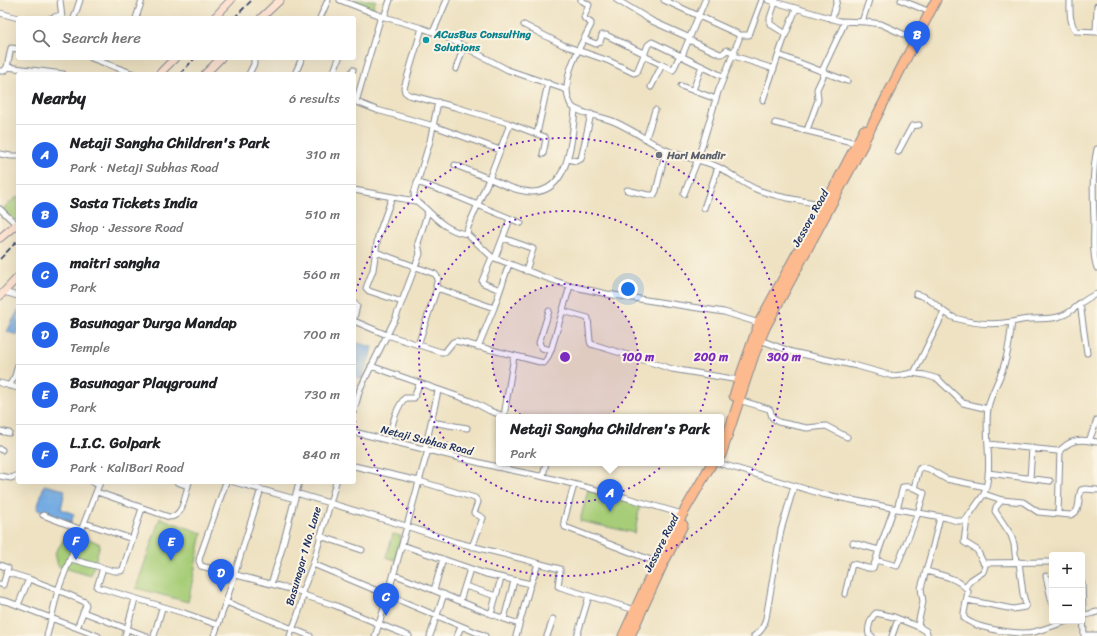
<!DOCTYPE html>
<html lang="en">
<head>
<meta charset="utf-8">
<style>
	body { margin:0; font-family:Sriracha,sans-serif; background:#f2f2f2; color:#202124 }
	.controls { position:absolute; right:12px; bottom:12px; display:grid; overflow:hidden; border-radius:4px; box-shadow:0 4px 16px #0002 }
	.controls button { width:36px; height:36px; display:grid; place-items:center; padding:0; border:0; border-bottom:1px solid #e0e0e0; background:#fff; color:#202124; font:20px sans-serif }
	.you { position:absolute; left:628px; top:289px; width:14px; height:14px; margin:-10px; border:3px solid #fff; border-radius:50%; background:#1a73e8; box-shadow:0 0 0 6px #1a73e833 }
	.badge { display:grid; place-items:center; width:26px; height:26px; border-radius:50%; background:#2563eb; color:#fff; font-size:13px; font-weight:700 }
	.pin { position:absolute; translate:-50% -33px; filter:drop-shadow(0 1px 2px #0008) }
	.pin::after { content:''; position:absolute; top:21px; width:14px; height:12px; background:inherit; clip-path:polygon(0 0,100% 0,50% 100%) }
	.popup { position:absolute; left:496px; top:414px; width:228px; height:52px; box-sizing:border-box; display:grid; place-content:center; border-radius:4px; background:#fff; filter:drop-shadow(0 1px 3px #0005); font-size:13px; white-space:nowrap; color:#757577 }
	.popup b { font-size:15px; color:#202124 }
	.popup::after { content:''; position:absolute; left:50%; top:100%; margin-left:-8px; border:8px solid transparent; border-top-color:#fff }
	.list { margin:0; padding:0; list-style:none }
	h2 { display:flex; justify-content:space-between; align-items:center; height:52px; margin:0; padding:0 16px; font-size:17px }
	h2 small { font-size:13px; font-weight:400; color:#757577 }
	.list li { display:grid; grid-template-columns:26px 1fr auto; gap:12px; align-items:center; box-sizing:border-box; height:60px; padding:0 16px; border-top:1px solid #e0e0e0 }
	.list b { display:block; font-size:15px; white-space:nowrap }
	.list p { margin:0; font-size:13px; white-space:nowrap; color:#757577 }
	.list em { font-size:13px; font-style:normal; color:#757577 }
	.icon { flex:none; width:22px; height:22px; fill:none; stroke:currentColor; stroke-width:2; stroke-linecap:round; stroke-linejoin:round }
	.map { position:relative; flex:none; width:1097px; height:636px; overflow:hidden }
	.search { position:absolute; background:#fff; box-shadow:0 4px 16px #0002; left:16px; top:16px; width:340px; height:44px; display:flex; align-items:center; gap:10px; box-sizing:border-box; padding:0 14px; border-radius:4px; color:#757577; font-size:15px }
	.panel { position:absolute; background:#fff; box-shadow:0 4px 16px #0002; left:16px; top:72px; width:340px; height:412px; border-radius:4px }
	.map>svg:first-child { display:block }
	.green { fill:#a7cd78; stroke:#617e6b }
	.water { fill:#73abe2; stroke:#476da0 }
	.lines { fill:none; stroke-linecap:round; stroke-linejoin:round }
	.street-casing { stroke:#848890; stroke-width:7 }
	.secondary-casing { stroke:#848890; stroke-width:9 }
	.highway-casing { stroke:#848890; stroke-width:11 }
	.street { stroke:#fff; stroke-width:5 }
	.secondary { stroke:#fee3d2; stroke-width:7 }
	.highway { stroke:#fcba8e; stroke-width:9 }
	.rail { stroke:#1b2f5e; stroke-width:1.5; stroke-dasharray:6 3; stroke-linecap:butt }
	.ring { fill:none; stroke:#7b2cbf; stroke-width:2; stroke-dasharray:2 4 }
	.culture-dot { fill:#0f9aa8; stroke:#fcf5e5; stroke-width:1.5 }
	.worship-dot { fill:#6b7280; stroke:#fcf5e5; stroke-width:1.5 }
	.labels { text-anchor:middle; stroke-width:4; stroke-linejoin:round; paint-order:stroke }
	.culture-label { font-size:11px; font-weight:bold; fill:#0d838f; stroke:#fcf5e5; text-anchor:start }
	.worship-label { font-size:11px; font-weight:bold; fill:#5b616d; stroke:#fcf5e5; text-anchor:start }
	.street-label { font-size:11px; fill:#1b2f5e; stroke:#fcf5e5 }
	.centre { fill:#7b2cbf; stroke:#fcf5e5; stroke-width:2 }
	.ring-label { font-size:12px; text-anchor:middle; font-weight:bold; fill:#7b2cbf; stroke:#fcf5e5; stroke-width:4; stroke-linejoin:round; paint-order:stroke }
</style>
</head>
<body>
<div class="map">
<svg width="1097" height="636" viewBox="0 0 1097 636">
	<rect width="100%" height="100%" fill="#fcf5e5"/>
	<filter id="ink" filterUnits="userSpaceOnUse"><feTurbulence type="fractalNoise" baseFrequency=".025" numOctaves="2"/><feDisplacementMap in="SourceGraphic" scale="8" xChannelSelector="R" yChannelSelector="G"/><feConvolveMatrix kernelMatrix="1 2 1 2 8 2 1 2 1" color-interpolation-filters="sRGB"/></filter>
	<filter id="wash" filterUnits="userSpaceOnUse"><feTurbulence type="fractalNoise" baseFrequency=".012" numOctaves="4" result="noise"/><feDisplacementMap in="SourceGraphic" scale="16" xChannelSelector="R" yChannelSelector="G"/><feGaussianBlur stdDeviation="0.9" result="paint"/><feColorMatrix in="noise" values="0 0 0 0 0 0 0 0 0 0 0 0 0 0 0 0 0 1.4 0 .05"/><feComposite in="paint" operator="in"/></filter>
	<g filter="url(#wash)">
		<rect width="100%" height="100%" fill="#eee2c2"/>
		<path class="green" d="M355,0H376L372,10L354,3Z
			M18,196V223L1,210Z
			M588,490L640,504L635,533L580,521Z
			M160,518L202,533L188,602L136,588Z
			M70,530L100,544L91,576L58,566L55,553Z
			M393,534L401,536L395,560L386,557Z"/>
		<path class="water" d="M18,310V335L7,332Z
			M354,342L373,347L362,379L354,377Z
			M44,485L65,490L61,509L74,514L70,525L44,514V511L37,509Z"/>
	</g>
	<g filter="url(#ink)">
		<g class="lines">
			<g class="street-casing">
				<path id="street" d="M60,0L62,18
					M340,0L381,16L422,28L404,88L405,92L409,95L455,107L508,123L509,127L489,179L468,227L467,234L492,257L541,276L570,286L607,294L724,312L759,323
					M581,0L589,5L584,17L585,19L591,23V25C580,47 558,81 571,105C575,113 605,117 615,122C633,130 649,142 666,150C682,158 701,159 718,167C732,174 743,184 758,190C779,198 804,201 826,205
					M617,0L652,21L690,38
					M664,0L736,33L739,35V39L718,92L698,159L684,194
					M768,0L840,21L866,22L881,24L916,40
					M901,0L930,12
					M1070,0C1070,11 1069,22 1076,31L1097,32
					M0,13L18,18
					M384,17L390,0
					M51,18L61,15
					M74,18L80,0
					M136,18L142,0
					M320,18L328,0
					M832,19L837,0
					M862,22L869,0
					M524,25L563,45L609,61L634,73L637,72L648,45L652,42L724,77
					M422,28L446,37L508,70L567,90
					M433,32L447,0
					M1096,32L1097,6
					M739,35H749L762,0
					M785,36L796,9
					M584,39L596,44L600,42L602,35H606L645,54
					M689,40L720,54H722L727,50L735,53
					M18,49L11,48L7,67L63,74
					M779,55L847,81
					M644,56L673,70L680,55
					M682,56L705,0
					M734,56L774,69
					M91,58L134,74
					M456,69L464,46
					M0,71H4L7,67
					M822,71L845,22
					M249,74L254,64V58
					M295,74L302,58
					M333,74L339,58
					M351,74L353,70
					M681,86L716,99
					M651,87L662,65
					M693,90L702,66
					M763,100L785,36L783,32L770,24V18L776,0
					M354,101L377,110L434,126L500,150
					M356,102L381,16
					M438,102L430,141L414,193C414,202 419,202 425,208C437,220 449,232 467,234
					M508,123L545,137L546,139L543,154
					M775,123L856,143
					M807,130L818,100L817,89L825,72
					M537,134L548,83
					M646,138L655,110
					M1097,149C1092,172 1093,196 1094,220C1094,236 1092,253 1097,268
					M898,152L912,126L919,125
					M0,154L11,156H18
					M568,159L576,161L581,159L591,114
					M455,165C468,170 482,176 495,181C504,185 514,190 524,191C569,200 572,140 575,110
					M417,182L451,194L521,223
					M354,190L415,201
					M627,190L648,195H654L656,191L666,150
					M392,197L378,236L373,270L366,288L369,291L402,302
					M704,208L718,167
					M0,209L16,224
					M503,238L531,248L533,249L526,271
					M376,252L435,274L438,278L436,286L437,288L494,308
					M492,257L482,281L483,283L500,290
					M495,258L510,219
					M4,292L18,296
					M916,294C934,298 939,312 955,318C974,324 993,325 1012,322C1018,321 1024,319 1030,319C1040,318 1051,320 1061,316C1075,312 1081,299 1097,294
					M354,302L357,306L354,318
					M1080,303L1087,353
					M549,311L539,343L542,348L551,350
					M563,311L588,318L590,341L591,344L595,345L672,369L739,380
					M354,321L387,335L441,352H445L453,342L456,341L544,363L547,359L551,350L570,286
					M760,340L792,352L857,366L893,376L902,375L912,373L925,375L938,379L942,383L963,403L988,409
					M418,345L437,288
					M478,347L494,308L509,264
					M371,366L471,401L490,411L507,417
					M914,373L944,312
					M0,383L18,388
					M9,386L15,376L18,365
					M739,400L769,409L770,410L772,417L778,422L807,428L826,426L847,437
					M354,411L360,389L396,317L420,254L418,243L428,211
					M504,416L514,356
					M431,422L467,428
					M0,431L9,433
					M354,432L497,467L549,478L624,497L682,514
					M388,440C392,427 395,409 405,398H414L419,384
					M1089,441L1097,420
					M988,444L1057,451C1062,450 1064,446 1068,444C1076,438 1088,440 1097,442
					M0,449L2,450
					M425,449L438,391
					M718,463L822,494L897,509L947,518L957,521H965L984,494C994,466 984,437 988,408C991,392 1000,380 1004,365C1009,351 1010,336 1012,322
					M354,466L419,481L475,498L478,502L474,513L483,518L472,547
					M988,473L1050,481
					M0,476L11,478L18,475
					M543,476L546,463
					M1030,478L1032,448
					M92,482L99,485
					M177,482L188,486
					M226,482L200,556L199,561L201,566L302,592
					M234,482L295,499
					M574,485L564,521L565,527L656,562
					M914,488L919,469L922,467L929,469L946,479L986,487
					M97,492L169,517C184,517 185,494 189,482
					M296,493L406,526L455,542L527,560L537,563V567L529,589L516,636
					M984,494L1002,500L1023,502L1038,512L1070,515C1082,513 1077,498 1081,490L1085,489L1097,490
					M1002,500L996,507L995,511L1011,535L1014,544L1016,562
					M1058,514L1060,451
					M43,515L82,530
					M85,523L132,539
					M320,536L362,550
					M853,543L879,550L894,508
					M402,545L486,574L531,584
					M71,559L114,571H121L123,569L142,508
					M876,560L897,566L918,513L924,493C919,489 909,486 903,487L897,509
					M537,563L560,569V572L558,586L560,587L635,610
					M983,563L1052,562
					M313,564L485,636
					M0,565L8,568L3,585L0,584
					M103,568L97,587L184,613L218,625
					M926,571C940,575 960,578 968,591L964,613V618C976,629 1018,635 1034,632C1045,629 1056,625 1067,621
					M6,572L29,579
					M395,575C437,590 476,610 519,624
					M1046,576L1052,603
					M1082,583L1084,636
					M271,584L281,552L299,482
					M465,586L496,596
					M965,587L971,580L983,572L985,566L977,550L964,542L967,519
					M434,590L443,559
					M845,594L852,564C860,564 866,570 873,568L879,550
					M303,595L334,605L379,624L375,636
					M0,600L9,602L98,636
					M967,600L1013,609L1025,607L1026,605L1023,594L1019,562
					M460,601L470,569
					M226,602L310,636
					M18,605L29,579L58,590L85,602L86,605L77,628
					M83,612L146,636
					M491,614L501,578
					M1082,616L1097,612
					M504,619L514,581
					M1084,635H1097
					M47,636L58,590L100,482
					M125,636L135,599
					M154,636L162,608
					M214,636L226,602L261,489
					M290,636C293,626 305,601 302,592L313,564L336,482
					M409,636L379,624C397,567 411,508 428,450
					M430,636L444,594
					M457,636L461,627
					M547,636L553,619
					M577,636L589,596
					M754,636C762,631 764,626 766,618L781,530L794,486
					M872,636L869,635C867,628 871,617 876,613L894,617L921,628
					M892,636L898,619
					M928,636L926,631L921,628L918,624L923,602L921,588L933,546L940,517"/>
			</g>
			<g class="secondary-casing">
				<path id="secondary" d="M214,18L231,0
					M261,18L280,0
					M159,74L175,58
					M205,74L221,58
					M0,238L18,223
					M0,296L18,277"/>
			</g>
			<g class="highway-casing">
				<path id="highway" d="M734,396L739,380L759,323L808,233L825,205L864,130
					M721,455L754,355L765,328L863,145L865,139L936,0
					M623,636L647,584L658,557L712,463
					M630,636L663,564L683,525"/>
			</g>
			<use href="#street" class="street"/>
			<use href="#secondary" class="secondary"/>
			<use href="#highway" class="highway"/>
			<path class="rail" d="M234,18L252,0
				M180,74L195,58
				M0,259L18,240"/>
		</g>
	</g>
	<circle cx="565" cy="357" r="73" fill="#7b2cbf" fill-opacity=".12"/>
	<g class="ring">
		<circle cx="565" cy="357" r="73"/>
		<circle cx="565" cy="357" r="146"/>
		<path d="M354 297A219 219 0 1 1 354 417"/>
	</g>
	<circle class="culture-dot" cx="426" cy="40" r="4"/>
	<circle class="worship-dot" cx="659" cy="155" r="4"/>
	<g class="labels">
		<g class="culture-label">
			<text x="434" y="38">ACusBus Consulting<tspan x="434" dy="13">Solutions</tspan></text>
		</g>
		<g class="worship-label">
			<text x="667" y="159">Hari Mandir</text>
		</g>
		<g class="street-label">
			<text transform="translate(810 218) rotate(-61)" y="4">Jessore Road</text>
			<text transform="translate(427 440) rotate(14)" y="4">Netaji Subhas Road</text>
			<text transform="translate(661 543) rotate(-63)" y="4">Jessore Road</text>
			<text transform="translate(303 556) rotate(-74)" y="4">Basunagar 1 No. Lane</text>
		</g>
	</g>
	<circle cx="565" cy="357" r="6" class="centre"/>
	<g class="ring-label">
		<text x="638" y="361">100 m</text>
		<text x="711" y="361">200 m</text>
		<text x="784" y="361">300 m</text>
	</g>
</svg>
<div class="controls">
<button>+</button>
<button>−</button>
</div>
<div class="you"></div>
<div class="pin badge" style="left:610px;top:512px">A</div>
<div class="popup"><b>Netaji Sangha Children's Park</b>Park</div>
<div class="pin badge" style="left:917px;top:54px">B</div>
<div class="pin badge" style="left:386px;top:616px">C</div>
<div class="pin badge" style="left:221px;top:592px">D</div>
<div class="pin badge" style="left:171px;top:561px">E</div>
<div class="pin badge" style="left:76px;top:560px">F</div>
<div class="search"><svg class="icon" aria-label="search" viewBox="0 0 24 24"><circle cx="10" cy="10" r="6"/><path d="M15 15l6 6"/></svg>Search here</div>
<section class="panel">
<h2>Nearby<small>6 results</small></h2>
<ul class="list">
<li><span class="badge">A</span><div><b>Netaji Sangha Children's Park</b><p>Park · Netaji Subhas Road</p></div><em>310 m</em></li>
<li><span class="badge">B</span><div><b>Sasta Tickets India</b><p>Shop · Jessore Road</p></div><em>510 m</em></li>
<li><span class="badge">C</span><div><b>maitri sangha</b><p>Park</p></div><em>560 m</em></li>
<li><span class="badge">D</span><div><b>Basunagar Durga Mandap</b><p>Temple</p></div><em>700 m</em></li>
<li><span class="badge">E</span><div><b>Basunagar Playground</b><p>Park</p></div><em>730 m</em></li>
<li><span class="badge">F</span><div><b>L.I.C. Golpark</b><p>Park · KaliBari Road</p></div><em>840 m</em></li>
</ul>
</section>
</div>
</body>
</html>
